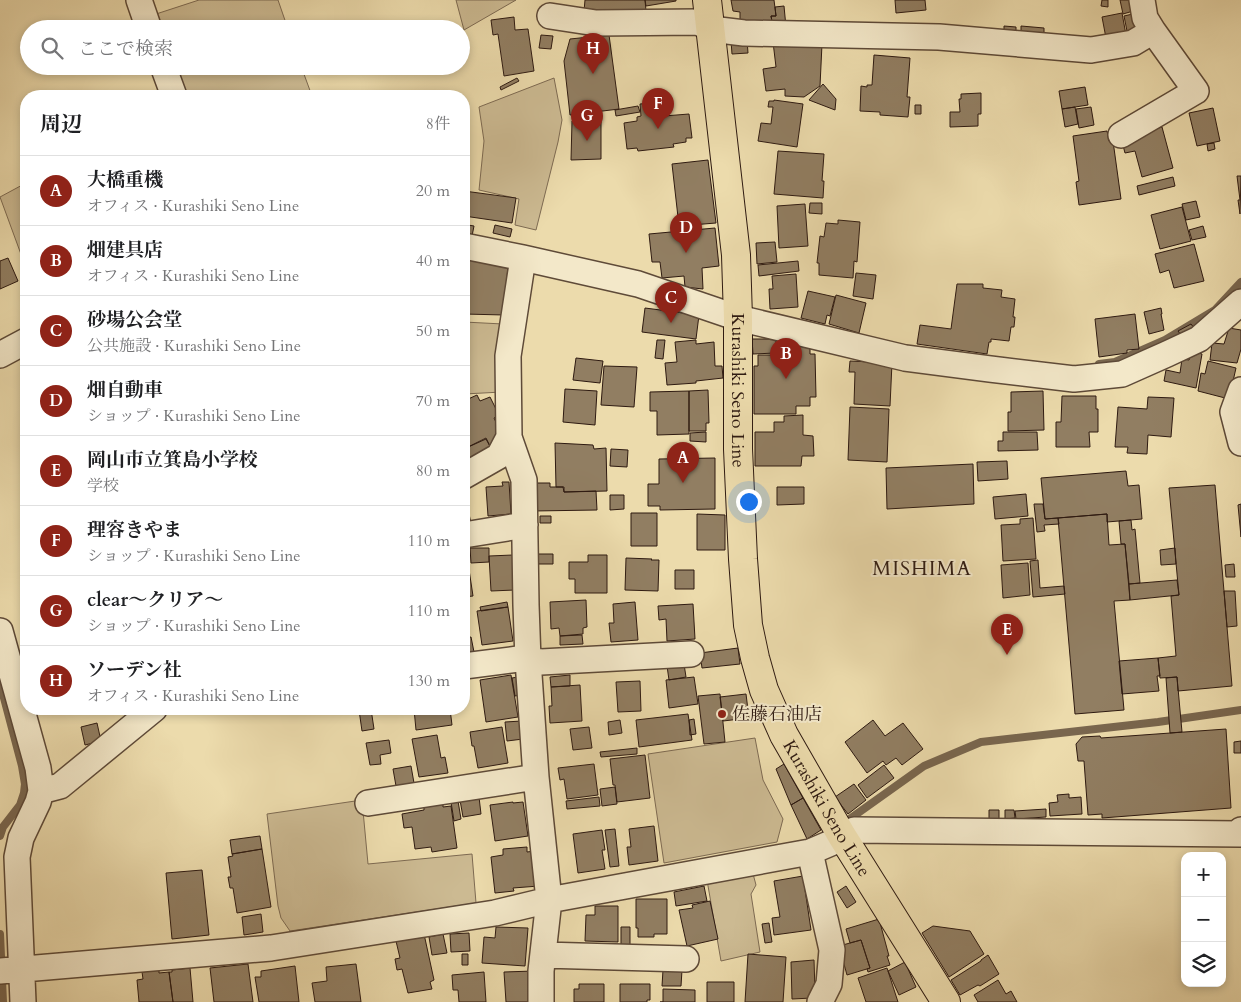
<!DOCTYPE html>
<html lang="ja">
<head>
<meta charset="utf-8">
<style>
	body { margin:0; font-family:Cardo,"Noto Serif JP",serif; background:#f6f6f6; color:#202124 }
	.controls { position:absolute; right:15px; bottom:15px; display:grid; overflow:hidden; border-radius:10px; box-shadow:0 2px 8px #0003 }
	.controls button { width:45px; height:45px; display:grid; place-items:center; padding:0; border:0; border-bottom:1px solid #e0e0e0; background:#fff; color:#202124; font:25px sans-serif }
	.you { position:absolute; left:748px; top:501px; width:18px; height:18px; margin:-12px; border:4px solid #fff; border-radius:50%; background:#1a73e8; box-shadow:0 0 0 8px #1a73e833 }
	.badge { display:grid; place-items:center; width:32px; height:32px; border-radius:50%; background:#8f2418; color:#fff; font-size:16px; font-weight:700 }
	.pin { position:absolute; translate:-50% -41px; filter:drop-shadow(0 1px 2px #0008) }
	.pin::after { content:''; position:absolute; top:26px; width:18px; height:15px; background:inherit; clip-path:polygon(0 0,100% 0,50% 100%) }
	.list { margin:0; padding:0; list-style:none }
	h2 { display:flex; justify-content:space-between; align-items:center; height:65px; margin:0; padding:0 20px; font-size:21px }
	h2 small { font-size:16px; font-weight:400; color:#757577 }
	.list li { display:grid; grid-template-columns:32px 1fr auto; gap:15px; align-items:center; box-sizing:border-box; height:70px; padding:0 20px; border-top:1px solid #e0e0e0 }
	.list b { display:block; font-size:19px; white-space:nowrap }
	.list p { margin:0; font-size:16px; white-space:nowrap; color:#757577 }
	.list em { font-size:16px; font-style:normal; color:#757577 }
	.icon { flex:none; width:28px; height:28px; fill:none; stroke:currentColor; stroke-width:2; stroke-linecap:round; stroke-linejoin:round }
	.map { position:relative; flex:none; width:1241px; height:1002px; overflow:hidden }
	.search { position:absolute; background:#fff; box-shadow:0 2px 8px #0003; left:20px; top:20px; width:450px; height:55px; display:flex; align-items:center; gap:12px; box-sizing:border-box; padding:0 18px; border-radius:28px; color:#757577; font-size:19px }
	.panel { position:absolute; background:#fff; box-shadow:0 2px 8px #0003; left:20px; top:90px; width:450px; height:625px; border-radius:20px }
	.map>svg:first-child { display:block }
	.green { fill:#ccba92; stroke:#7d6a52 }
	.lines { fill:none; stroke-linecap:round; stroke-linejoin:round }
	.stream { stroke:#79664e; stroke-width:8 }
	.building { fill:#917e62; stroke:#2e1a11 }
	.minor-casing { stroke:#5e4a38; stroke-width:28 }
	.major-casing { stroke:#2e1a11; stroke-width:30 }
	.minor { stroke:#f3e8c9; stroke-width:25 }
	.major { stroke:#ecdbac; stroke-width:28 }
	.poi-dot { fill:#8f2418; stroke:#f3e8c9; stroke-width:2 }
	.labels { text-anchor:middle; stroke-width:4; stroke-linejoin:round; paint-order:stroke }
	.street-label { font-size:18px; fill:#2e1a11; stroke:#f3e8c9 }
	.poi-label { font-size:18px; fill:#2e1a11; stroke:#f3e8c9; text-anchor:start }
	.quarter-label { font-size:20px; letter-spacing:1px; fill:#2e1a11; stroke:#f3e8c9 }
</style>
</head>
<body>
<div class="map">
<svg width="1241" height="1002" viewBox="0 0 1241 1002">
	<rect width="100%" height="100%" fill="#ecdbac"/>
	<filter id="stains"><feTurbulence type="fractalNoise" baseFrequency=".004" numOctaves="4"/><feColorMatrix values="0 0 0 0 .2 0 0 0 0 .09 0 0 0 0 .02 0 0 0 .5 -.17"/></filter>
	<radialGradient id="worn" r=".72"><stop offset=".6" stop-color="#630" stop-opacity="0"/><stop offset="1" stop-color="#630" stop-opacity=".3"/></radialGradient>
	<path class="green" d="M199,0H278L288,29H155L150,16Z
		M456,0H516L464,30Z
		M169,66H301L312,96H181Z
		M554,78L562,120L558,142L536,230L515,225L519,199L479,190L484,141L479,107Z
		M26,183V254L22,257L0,197Z
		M464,322L503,324L502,392L464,394Z
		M755,738L763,780L783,819L777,842L664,863L648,754Z
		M362,800L368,864L472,854L476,903L290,931L281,918L278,906L267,814Z
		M752,870L756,885L751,894L760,952L721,961L707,880Z"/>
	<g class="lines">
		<path class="stream" d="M1099,364L1115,362L1165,340L1215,310L1241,282
			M0,683L22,766L25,784L24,793L20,805L3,827L0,836
			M851,818L924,766L981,742L1158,722L1241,710
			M0,934L3,1002"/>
	</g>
	<path class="building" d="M585,0H645L646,11L598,15L594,10L584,11Z
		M645,0H676V1L646,6Z
		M731,0H774L776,16H771L773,27H740V12L733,11Z
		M895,0H925L926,10L896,13Z
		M1102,0H1108V7L1101,6Z
		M1120,0H1138L1140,9L1123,14Z
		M784,6L786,27H773L771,16H776L775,7Z
		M1122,13L1126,35L1106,38L1102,17Z
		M1137,13L1141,28L1127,31L1124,16Z
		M514,17L515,30L528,29L534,71L504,76L498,34L493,35L491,20Z
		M1004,26L1016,27V34H1004Z
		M1021,26L1044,28V36L1021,35Z
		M541,35L553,36L551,49L539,48Z
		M609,35L619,109L570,115L564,61L570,39Z
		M747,40L748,53L732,54L731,41Z
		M773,42L822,44L820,86L804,97L785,96V89L766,91L763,69L776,67Z
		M874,55L910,58L907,97H910L908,117L880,115V112L860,111L861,86L867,87V85H872Z
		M517,78L519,81L501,90L500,87Z
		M823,84L836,99L835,110L809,100Z
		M1085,87L1088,105L1062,109L1059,91Z
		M981,93V114H978V126L950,127V112H960L959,99H961V94Z
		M774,100L803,104L797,147L758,141L761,123L771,124L773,107H768L769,101H774Z
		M662,102L664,116L689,114L692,138H686V142L673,144L674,147L638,151L637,148L627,149L624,123L637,121V117L641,116L640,104Z
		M915,105H921V114H915Z
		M638,106L640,112L616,116L615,110Z
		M1075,107L1078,124L1065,127L1062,109Z
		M1091,107L1094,125L1079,128L1076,109Z
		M1213,108L1220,141L1197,146L1189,113Z
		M572,121L601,122V159L571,160Z
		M1162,127L1173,168L1142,177L1135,151L1125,153L1121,138Z
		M1107,131L1109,141H1113L1121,199L1079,205L1076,182L1079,181L1073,136Z
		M1214,143L1215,149L1208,151L1207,144Z
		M778,151L824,154L822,181H824L823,198L774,194Z
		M708,160L716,223L679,226L672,164Z
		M1237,176H1241L1240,214L1238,200H1240Z
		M1173,177L1175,186L1139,195L1137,186Z
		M464,191L516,198L512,223L464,216Z
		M1196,201L1200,217L1186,220L1182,204Z
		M810,203H822V214L809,213Z
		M805,204L808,246L779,248L777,206Z
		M1182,207L1191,241L1160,249L1151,215Z
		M838,220L860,222L857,262L854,261L853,278L819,275V263H817L820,236L824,237L826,223L838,224Z
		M468,225L474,226L472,236L466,235Z
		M495,225L512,229L510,237L493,233Z
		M1203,226L1206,237L1192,240L1189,230Z
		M715,228L719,266L702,268L703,289L685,287L684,276L662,278L660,262H652L649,234Z
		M775,242L777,262L757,264L756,243Z
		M1194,244L1204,281L1174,288L1169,270L1160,273L1155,254Z
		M8,258L18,281L0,289V261Z
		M464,260L492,261L508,266L504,315L464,314Z
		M798,261L799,271L759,276L758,265Z
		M856,273L876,275L873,299L853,296Z
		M796,274L798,307L770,309L769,289H773L772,276Z
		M957,284H983V288L1002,290L1001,297L1015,299L1013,317H1015L1014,327H1011L1009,341L991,339V342H989L987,354L917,344L920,325L951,329Z
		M808,291L835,297L830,316L827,315L825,324L801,318Z
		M836,295L866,303L859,333L829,324Z
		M645,308L699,315L696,339L642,332Z
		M1161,308L1162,314H1161L1164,330L1149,334L1144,312Z
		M1135,314L1139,349L1127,350V353L1099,357L1095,319Z
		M1191,324L1194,328L1181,335L1178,331Z
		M1229,328L1241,330V349L1237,363L1210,360L1212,343L1224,344Z
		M752,339H776V353L753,354Z
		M657,340H665L663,359L655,358Z
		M696,340V344L714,342L715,366H722L723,378L696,381V383L667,385L665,363L677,362L675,342Z
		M784,344H810V354H815L816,397H810V406H796V414H754V366H758V355H785Z
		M1192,351L1202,354L1196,388L1164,381L1166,370L1180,373L1182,359L1189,360Z
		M576,358L603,361L600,383L573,380Z
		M850,361L892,363L890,406L854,404L855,372H849Z
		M1208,361L1236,368L1229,399L1198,391L1201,373L1205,374Z
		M604,366L637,367L634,407L601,405Z
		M565,389L597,391L595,425L563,422Z
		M708,390L709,423H706V431H689V391Z
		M689,391V434L657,435V411H650V392Z
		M1043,391L1044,430L1008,431V412H1011V392Z
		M477,395L480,401L490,397L499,415L494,418L502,435L490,446L486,438L466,448L464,444V397L466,400Z
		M1062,396H1096V409H1098V432H1089L1090,447H1056V422H1061Z
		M1148,397L1174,398L1171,437L1148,435L1147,454L1127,453L1128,447H1115L1118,407L1147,409Z
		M850,407L889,409L887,462L848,460Z
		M803,415V435L813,436L814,456H802L801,466H755V432H774V422H784V416Z
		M706,432V442L690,441V433Z
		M1003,432H1037L1038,450L998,451V441H1003Z
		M486,439L493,452L464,469V444L466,448Z
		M555,443L593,445L594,449L606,448L607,491L564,492V487H556Z
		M611,449L628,450L627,467L610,466Z
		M715,458V509L660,510V506H648V484H659V459Z
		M1007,461L1008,479L978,481L977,462Z
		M973,464L974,504L887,509L886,468Z
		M1126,471L1128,486L1139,485L1142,519L1107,522V514L1045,519L1041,478Z
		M502,482H509L511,514L488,516L486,487L503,486Z
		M532,483H550V487H563L564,492L596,491L597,510L533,511Z
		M1215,485L1232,686L1178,691L1177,677L1160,678L1158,658L1176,656L1171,596L1179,595L1169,488Z
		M777,487H804V504L777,505Z
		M1026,494L1028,516L995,519L993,497Z
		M610,495H624V509L610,510Z
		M466,498L471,524L464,525V499Z
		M1034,504H1043L1045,519L1058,518L1059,524L1044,525L1045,531L1037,532Z
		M1241,504V537L1238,505Z
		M631,513H657V546H631Z
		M697,514L725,515V550H697Z
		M1107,514L1109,545L1125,544L1130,600L1114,601L1124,710L1075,714L1058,518Z
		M540,516H551V523H540Z
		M1033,518L1036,559L1003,561L1001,525L1020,524V519Z
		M1131,520L1132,530L1135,529L1140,583L1129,584L1125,544H1121L1119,521Z
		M470,548H489V562L471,563Z
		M1175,548L1176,564L1161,565L1160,550Z
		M536,554H553V564H535Z
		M513,555L515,590L491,591L489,556Z
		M588,555H607V593H575V579H569V562H588Z
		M626,558L652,559L651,560H659L658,591L625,590Z
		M1038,560L1040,588L1064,586L1065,594L1033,597L1030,561Z
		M468,563L473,596L464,597V564Z
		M1028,563L1030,595L1003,598L1001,565Z
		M1234,564L1235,577H1226L1225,565Z
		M675,570H694V589H675Z
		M1177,580L1179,595L1130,600L1129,584Z
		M1224,591H1235L1237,626L1227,627Z
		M586,600L587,627L583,628V634L560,636L559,628L551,629L550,602Z
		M507,602L508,607L481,611L480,607Z
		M635,602L638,640L611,642L609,623H614L613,604Z
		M693,604L695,639L667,641L666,619L659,620L658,606Z
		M508,607L513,641L482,645L477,611Z
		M582,635L583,644L560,645V636Z
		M471,637L474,652L464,654V638Z
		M738,648L740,664L702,668L700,653Z
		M1158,658L1160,676H1157L1159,691L1122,694L1119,661Z
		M684,664L686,677L669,680L667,666Z
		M511,675L518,717L486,722L480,680Z
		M570,675V686L551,687L550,677Z
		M518,677L521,695L515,696L512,678Z
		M694,677L698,704L669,708L666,680Z
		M1177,677L1182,732L1170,733L1166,678Z
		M640,681L641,711L618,712L616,682Z
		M580,685L582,721L550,723L549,706H552L551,687Z
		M720,694L725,742L704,744L698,696Z
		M746,694L749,718L723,721L720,697Z
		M371,709L374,729L362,731L359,710Z
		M414,709H450L452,725L416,730Z
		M688,714L692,740L639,747L636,720Z
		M694,719L696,734L690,735L689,720Z
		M620,720L622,733L609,735L608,722Z
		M873,720L885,736L903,723L923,749L902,765L896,758L886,765L883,761L867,773L845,742Z
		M522,721L523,739L507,741L505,722Z
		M97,723L101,741L85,745L81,727Z
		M502,727L508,763L478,768L474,746H472L470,732Z
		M589,727L592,748L573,750L570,729Z
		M1226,729L1231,808L1102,818V814L1088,815L1084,761H1078L1076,744L1082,737L1100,736L1101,738Z
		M437,735L441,758L445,757L448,773L419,777L412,739Z
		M389,740L391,753L380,755L381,764L370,765L366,743Z
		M1241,741V753H1234V742Z
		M637,748V754L601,757L600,752Z
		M645,755L650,798L617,802L615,785H613L610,759Z
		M594,764L598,795L567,799L564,779L560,780L558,768Z
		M784,764L803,798L791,805L776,769Z
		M884,765L894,778L867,798L858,785Z
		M411,766L414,783L396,786L393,769Z
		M854,784L866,800L848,814L835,797Z
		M615,787L617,804L602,806L600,789Z
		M1069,794V798L1081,797L1082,814L1050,816L1049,803L1058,802L1057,795Z
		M479,797L481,814L463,817L460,800Z
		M599,797L600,806L567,809L566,801Z
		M803,798L821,830L807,839L791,805Z
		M458,801L461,819L454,821L451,802Z
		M513,802V803L523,802L528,836L495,841L490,805Z
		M443,803V807L451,806L457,848L432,852L431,847L415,849L412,827L404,828L402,814L424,810V805Z
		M1046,809V817L1016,819L1015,811Z
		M989,810H999V819H989Z
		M1005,810H1014L1015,818L1005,819Z
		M654,826L658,861L629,865L627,847H631L629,829Z
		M615,829L619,866L610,867L605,830Z
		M602,830L605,850H602L605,869L578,873L573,834Z
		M260,836L262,849L232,854L230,840Z
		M527,847V852L535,851L539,886L513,888L514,891L495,893L491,857L503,855V849Z
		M262,849L271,907L237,913L233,888H230L228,877H231L228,857L233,856L232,854Z
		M202,870L209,935L172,939L166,873Z
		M803,876L811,930L774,935L772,918L780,917L774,881Z
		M704,886L707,901L676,906L674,892Z
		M846,886L856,902L847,908L837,892Z
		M636,899H667V934H654V937H638V928H636Z
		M710,901L718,939L687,946L679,910L693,908L692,905Z
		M595,906H618V942L585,941L586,915H595Z
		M261,914L263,932L244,935L242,917Z
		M879,919L889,956H887L890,965L868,972L867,969L870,968L861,940L850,943L846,929Z
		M769,923L772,942L765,943L762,924Z
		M933,926L970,931L984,954L949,977L922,933Z
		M496,927L528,928L525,966L482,963L484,937L495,938Z
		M621,927H630V945H621Z
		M469,933L470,951L451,952L450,934Z
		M424,934L434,980L430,982L432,989L408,993L402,969L397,970L395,959L400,958L396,941Z
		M443,934L447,953L432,955L429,937Z
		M861,940L870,968L847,975L839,946Z
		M462,954H468V965H462Z
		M748,954L786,957L783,1002H745Z
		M988,955L999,974L980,986L978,985L960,995L951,980L981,961V960Z
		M814,960L815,991H811L812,998L792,999L791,962Z
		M905,962L916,987L899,995L888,971Z
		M248,964L253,1002H214L210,968Z
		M356,964L361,1002H315L312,983L327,981L326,967Z
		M295,966L299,1002H259L255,977H261V971Z
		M190,968L193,1002H173L169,972H172V970Z
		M887,968L898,1002H866L858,978Z
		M159,970V973L169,972L173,1002H139L137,980L143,979L142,972Z
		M663,970H682L681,986H662Z
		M534,971L535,1002H506L504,972Z
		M484,972L486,1002H459L458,990H453L452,975Z
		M998,980L1006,994L1011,991L1017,1002H978L974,995Z
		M707,982H734V1002H707Z
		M579,984H604V1002H574V989H579Z
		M620,984H650V1000H647V1002H620Z
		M663,989L695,990V1002H660H663Z"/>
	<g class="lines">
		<g class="minor-casing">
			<path id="minor" d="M139,0L149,29
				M1142,0L1145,18L1153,31
				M550,16L596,23L698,22L711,29L744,33L939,37L1091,50L1133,43L1153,31L1196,91L1121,135
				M163,66L174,96
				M464,246L523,258L638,284L738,318L905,358L990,369L1074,379L1122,374L1167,354L1199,339L1241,302
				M0,355L26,341
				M1241,390L1233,412L1241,443
				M509,437L524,480L526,605L528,660L536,777L549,900L541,971V1002
				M464,476L499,456L509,437L508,356L523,258
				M464,535L525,525
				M0,631L38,768L41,791L38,802L21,838L17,857L23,1002
				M464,666L518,659L541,662L691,654
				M41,791L60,786L154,709
				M368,803L536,777
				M810,852L832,950L829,984L820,1002
				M543,955L686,959
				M0,971L271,948L495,913L549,900L810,852L831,843L854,830L1240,834L1241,830"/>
		</g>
		<g class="major-casing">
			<g id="major">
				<path id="s1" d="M707,0L736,255L738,318V449L743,559L748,625L755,658L764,690L784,735L842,836L946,1002"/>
			</g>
		</g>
		<use href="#minor" class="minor"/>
		<use href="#major" class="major"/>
	</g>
	<circle class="poi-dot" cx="722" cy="714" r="5"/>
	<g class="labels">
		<g class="street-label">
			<text dy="6" stroke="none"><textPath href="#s1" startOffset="392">Kurashiki Seno Line</textPath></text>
			<text dy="6" stroke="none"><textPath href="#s1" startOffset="828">Kurashiki Seno Line</textPath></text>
		</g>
		<g class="poi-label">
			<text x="732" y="720">佐藤石油店</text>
		</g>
		<g class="quarter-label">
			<text x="922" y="575">MISHIMA</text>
		</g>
	</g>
	<rect width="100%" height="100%" filter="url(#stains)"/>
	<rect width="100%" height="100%" fill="url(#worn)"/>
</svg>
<div class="controls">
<button>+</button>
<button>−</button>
<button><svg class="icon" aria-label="layers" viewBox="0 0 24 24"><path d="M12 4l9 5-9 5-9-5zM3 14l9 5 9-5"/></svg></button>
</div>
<div class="you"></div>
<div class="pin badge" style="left:683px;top:483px">A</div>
<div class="pin badge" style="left:786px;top:379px">B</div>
<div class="pin badge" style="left:671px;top:323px">C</div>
<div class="pin badge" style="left:686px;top:253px">D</div>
<div class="pin badge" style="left:1007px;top:655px">E</div>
<div class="pin badge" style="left:658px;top:129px">F</div>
<div class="pin badge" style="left:587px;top:141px">G</div>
<div class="pin badge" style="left:593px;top:74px">H</div>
<div class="search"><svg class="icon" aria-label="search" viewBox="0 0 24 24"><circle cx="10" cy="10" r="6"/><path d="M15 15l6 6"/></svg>ここで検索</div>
<section class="panel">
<h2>周辺<small>8件</small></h2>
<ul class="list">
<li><span class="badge">A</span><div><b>大橋重機</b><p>オフィス · Kurashiki Seno Line</p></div><em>20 m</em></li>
<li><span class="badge">B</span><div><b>畑建具店</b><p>オフィス · Kurashiki Seno Line</p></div><em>40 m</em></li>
<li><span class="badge">C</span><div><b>砂場公会堂</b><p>公共施設 · Kurashiki Seno Line</p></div><em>50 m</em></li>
<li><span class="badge">D</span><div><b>畑自動車</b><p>ショップ · Kurashiki Seno Line</p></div><em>70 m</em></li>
<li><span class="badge">E</span><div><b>岡山市立箕島小学校</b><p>学校</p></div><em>80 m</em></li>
<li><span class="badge">F</span><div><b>理容きやま</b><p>ショップ · Kurashiki Seno Line</p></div><em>110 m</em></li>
<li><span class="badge">G</span><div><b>clear～クリア～</b><p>ショップ · Kurashiki Seno Line</p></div><em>110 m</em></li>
<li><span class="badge">H</span><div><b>ソーデン社</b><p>オフィス · Kurashiki Seno Line</p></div><em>130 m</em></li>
</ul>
</section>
</div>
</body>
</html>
